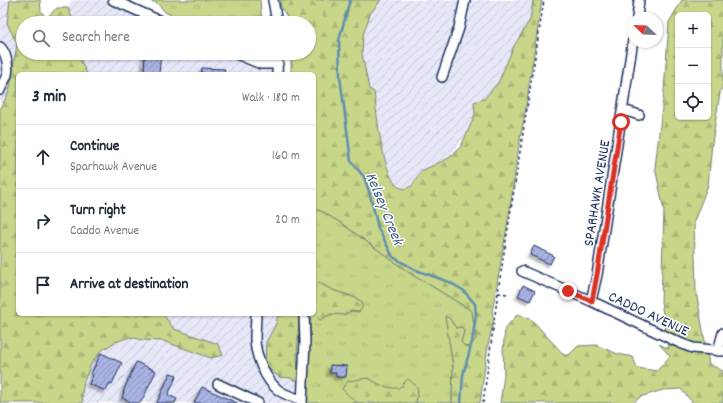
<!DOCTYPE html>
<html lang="en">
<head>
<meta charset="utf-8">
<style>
	body { margin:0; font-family:Dekko,sans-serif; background:#f2f2f3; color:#1f2937 }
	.controls { position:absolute; right:12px; top:12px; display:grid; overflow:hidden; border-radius:6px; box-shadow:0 1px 3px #0004 }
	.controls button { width:36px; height:36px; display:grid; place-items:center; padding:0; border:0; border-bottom:1px solid #e0e1e3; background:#fff; color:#1f2937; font:20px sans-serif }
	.compass { position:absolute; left:627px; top:12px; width:36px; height:36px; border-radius:50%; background:#fff; box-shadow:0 1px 3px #0004; rotate:293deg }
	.stop { position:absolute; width:12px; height:12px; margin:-9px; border:3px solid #d93025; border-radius:50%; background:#fff }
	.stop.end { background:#d93025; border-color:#fff; box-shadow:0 1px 4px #0008 }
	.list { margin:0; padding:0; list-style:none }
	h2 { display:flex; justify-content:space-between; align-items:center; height:52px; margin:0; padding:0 16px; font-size:17px }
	h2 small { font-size:13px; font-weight:400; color:#747a83 }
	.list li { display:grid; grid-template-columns:26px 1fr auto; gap:12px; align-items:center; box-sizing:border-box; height:64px; padding:0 16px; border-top:1px solid #e0e1e3 }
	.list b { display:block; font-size:15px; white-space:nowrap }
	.list p { margin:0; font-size:13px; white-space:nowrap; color:#747a83 }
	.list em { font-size:13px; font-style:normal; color:#747a83 }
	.icon { flex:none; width:22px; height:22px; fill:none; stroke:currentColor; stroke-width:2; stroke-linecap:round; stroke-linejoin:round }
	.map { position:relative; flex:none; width:723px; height:403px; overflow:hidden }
	.search { position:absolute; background:#fff; box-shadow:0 1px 3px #0004; left:16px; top:16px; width:300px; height:44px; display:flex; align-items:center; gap:10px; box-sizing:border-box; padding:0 14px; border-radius:22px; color:#747a83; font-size:15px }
	.panel { position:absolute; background:#fff; box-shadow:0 1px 3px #0004; left:16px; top:72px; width:300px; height:244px; border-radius:6px }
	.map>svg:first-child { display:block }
	.industrial { fill:url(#industrial-furrows) }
	.grass { fill:url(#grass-tufts); stroke:#728274 }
	.forest { fill:url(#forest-firs); stroke:#728274; fill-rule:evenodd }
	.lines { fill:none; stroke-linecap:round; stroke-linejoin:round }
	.stream { stroke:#5d8db2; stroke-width:2.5 }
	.building { fill:url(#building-hatch); stroke:#1b2f5e; filter:url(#shadow) }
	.minor-casing { stroke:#1b2f5e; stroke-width:12 }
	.path { stroke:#1b2f5e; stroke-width:1.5; stroke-dasharray:3 3; stroke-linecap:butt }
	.minor { stroke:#fff; stroke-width:9 }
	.route { stroke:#d93025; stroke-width:5 }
	.labels { text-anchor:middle; stroke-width:3; stroke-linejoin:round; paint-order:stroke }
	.street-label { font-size:15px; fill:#1b2f5e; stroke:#fff }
	.water-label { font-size:16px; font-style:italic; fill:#3c5e88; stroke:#fff }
</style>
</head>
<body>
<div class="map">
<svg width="723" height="403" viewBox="0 0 723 403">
	<defs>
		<pattern id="industrial-furrows" width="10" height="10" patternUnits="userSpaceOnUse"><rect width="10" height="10" fill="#e6e8f7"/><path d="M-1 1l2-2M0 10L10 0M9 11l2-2" fill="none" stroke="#c5c7d6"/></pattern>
		<pattern id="grass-tufts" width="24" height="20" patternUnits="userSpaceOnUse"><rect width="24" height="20" fill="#c8d689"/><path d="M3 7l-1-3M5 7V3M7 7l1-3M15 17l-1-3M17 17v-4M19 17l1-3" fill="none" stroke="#abb879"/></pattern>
		<pattern id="forest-firs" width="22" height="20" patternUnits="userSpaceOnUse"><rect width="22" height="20" fill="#c8d689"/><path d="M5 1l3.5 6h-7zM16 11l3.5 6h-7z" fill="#abb879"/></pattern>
		<pattern id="building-hatch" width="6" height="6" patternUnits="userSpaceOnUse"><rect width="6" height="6" fill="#aab4e4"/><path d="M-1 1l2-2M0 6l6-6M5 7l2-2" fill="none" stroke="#8a93bc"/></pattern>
		<filter id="shadow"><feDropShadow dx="-3" dy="3" stdDeviation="1" flood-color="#0004"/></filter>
	</defs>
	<rect width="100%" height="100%" fill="#fff"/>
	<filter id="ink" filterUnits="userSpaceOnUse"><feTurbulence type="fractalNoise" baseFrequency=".025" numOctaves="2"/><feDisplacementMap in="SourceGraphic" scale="8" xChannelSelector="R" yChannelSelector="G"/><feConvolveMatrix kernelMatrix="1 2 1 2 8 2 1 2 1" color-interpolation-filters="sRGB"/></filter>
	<g filter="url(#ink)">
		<path class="industrial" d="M0,0H7L10,1L7,23L17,44L9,92L0,109Z
			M72,0H113L165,23H74L68,8Z
			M381,0H533L530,20L513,48L498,83L484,99L474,108L475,114L472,122L465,136L449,158L421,171L412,186L404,189L397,186L391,176L384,158L374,92L369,89L362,54L364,36L370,14Z
			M80,53H234L278,64L277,74H87L81,61Z
			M163,314H304L302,403H83L82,394L84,381L91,364L101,351L115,342L130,337L143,340L163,341L211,358L189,334L174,329Z"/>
		<path class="grass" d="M147,0H260L262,23H187L165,12L157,3Z
			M314,209L321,211L341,223L414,276L430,285L472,311L476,340L469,347L465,346L461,342L464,331L456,328L450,319L446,317L453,366L452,403H303L306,387L311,314H314V312L315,315L327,316C333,312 336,315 343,314C350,314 357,307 362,302C354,296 344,294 335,291C328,288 321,283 314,282Z"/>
		<path class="forest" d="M10,0H40L41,11L46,18L57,8H68L74,23H23V53H80L81,61L87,74H18V314H163L174,329L218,344L223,355L211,358L163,341L143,340L130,337L115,342L101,351L91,364L84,381L82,394L83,403H0V109L9,92L17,44L7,23Z
			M280,0H381L370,14L363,36L362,54L369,89L374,92C377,115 382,169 396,185C398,187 401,188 404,189L412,186L421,171L449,158L461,146L472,122L475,114L474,102L484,99L498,83L514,46L530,20L533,0H542L525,113L519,145L510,209L495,296L492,312L494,320L488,345L480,403H452L453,366L445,316L450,319L456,328L462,327L464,331L461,342L465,346L469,347L476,339L472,311L430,285L414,276L341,223L321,211L314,209V74H291V53H309V23H289V20L281,7Z
			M682,0H723V85L720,93L712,143L708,185L694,221L696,291L709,364L723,371V403H693L681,389L663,390L640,397L633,403H500L504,375L503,351L505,328L518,314L532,320L564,355H569L578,346L596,345L618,354L633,357L637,368L657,371L670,356L659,344L669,349L661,302L664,211L655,167L664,91L669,22ZM678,15H708V117H678Z
			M314,282C321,283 328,288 335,291C344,294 354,296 362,302V308L359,312L351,311L344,315L331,314L320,320L315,315L314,312Z
			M278,314H298L299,321L297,356L298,372V376L294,381L292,378L279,377L265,365L266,342L276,324Z
			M368,378C379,384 386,389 399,388L408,379L414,384L418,390L416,403H359L356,402L342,389L348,381Z"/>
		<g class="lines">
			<path class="stream" d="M350,0L339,40L340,76L351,161L364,177L370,194L378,228L393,257L416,270L449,282L463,290L475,304L476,315L472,342L463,375L461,403"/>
		</g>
		<path class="building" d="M145,53H161L159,74H144Z
			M202,68L225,69L224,74H201Z
			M534,246L554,256L550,264L530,255Z
			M523,285L535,291L530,301L518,296Z
			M101,353L122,363L112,384L110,383L106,391L89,384L93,375L91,374Z
			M136,362L156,371L142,400L140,403H133L122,398L124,392H123Z
			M330,365L347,366L346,377H336V373H330Z
			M170,373L177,375L168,395L177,399L175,403H157Z
			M202,387L237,403H194Z"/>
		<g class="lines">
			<g class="minor-casing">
				<path id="minor" d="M113,0L165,23
					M273,0L277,23
					M637,18L639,0
					M0,47C6,52 9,66 7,75C5,80 2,85 0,90
					M234,53L261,64H278
					M277,74L278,53
					M442,77L459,28L465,0
					M623,110L639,115
					M522,271L591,301L682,344L693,348L723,351
					M591,301L597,275L633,40
					M256,314C256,322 255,330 255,339C255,354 265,379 277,389C284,395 293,397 302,400
					M718,351L723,333
					M218,384L258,403
					M302,403L305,342L304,314"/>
			</g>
			<path class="path" d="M498,293L508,294
				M483,403L499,285L544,0"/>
			<use href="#minor" class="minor"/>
		</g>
	</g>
	<g class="lines" filter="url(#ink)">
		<path class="route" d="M568,291L592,301L597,275L621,122"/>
	</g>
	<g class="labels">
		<g class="street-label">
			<text transform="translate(596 193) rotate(-81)" y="5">SPARHAWK AVENUE</text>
			<text transform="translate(649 313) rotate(25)" y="5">CADDO AVENUE</text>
		</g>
		<g class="water-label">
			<text transform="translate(386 208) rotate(68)" y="6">Kelsey Creek</text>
		</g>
	</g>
</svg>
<div class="controls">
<button>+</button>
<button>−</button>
<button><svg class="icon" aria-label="locate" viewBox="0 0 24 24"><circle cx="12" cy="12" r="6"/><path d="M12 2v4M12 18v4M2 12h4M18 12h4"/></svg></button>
</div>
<svg class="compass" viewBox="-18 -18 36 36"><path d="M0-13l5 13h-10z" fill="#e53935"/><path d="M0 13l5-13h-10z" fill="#747a83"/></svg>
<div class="stop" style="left:621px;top:122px"></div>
<div class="stop end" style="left:568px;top:291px"></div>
<div class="search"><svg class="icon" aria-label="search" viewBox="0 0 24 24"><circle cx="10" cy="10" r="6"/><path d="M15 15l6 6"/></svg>Search here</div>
<section class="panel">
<h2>3 min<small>Walk · 180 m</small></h2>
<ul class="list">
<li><svg class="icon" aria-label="ahead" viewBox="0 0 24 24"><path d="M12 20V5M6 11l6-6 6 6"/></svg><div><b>Continue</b><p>Sparhawk Avenue</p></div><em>160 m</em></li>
<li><svg class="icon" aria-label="right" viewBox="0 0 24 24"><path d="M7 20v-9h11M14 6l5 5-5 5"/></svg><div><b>Turn right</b><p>Caddo Avenue</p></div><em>20 m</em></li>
<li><svg class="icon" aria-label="arrive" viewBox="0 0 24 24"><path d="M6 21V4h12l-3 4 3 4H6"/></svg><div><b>Arrive at destination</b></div></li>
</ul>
</section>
</div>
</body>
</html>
